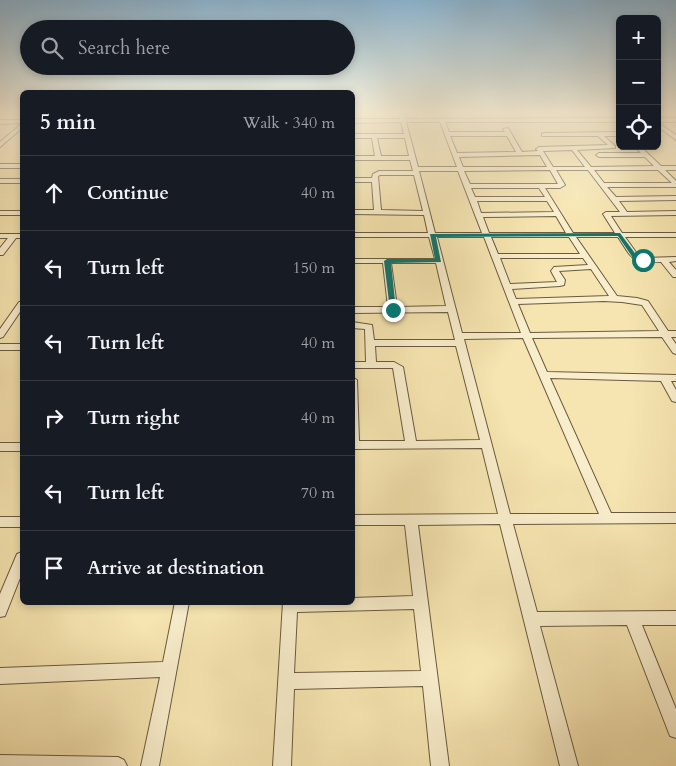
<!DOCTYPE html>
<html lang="en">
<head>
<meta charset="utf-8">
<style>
	body { margin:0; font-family:Cardo,serif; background:#20242c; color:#f1f3f6 }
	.controls { position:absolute; right:15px; top:15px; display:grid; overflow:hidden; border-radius:8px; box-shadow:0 2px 8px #0003 }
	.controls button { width:45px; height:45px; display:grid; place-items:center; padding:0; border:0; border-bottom:1px solid #363941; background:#171b24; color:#f1f3f6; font:25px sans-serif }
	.stop { position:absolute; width:15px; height:15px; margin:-11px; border:4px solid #0f766e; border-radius:50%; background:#fff }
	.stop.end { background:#0f766e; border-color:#fff; box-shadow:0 1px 5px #0008 }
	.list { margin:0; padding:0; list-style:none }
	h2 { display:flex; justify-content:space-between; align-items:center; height:65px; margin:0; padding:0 20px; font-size:21px }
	h2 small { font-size:16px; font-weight:400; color:#9ea1a6 }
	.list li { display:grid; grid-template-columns:32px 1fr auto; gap:15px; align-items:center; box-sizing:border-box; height:75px; padding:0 20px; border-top:1px solid #363941 }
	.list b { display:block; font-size:19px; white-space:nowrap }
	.list em { font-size:16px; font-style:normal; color:#9ea1a6 }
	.icon { flex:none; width:28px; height:28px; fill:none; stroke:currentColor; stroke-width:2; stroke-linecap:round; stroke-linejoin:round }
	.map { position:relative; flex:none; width:676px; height:766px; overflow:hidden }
	.search { position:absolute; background:#171b24; box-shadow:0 2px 8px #0003; left:20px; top:20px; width:335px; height:55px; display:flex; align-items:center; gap:12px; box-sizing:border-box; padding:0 18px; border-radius:28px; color:#9ea1a6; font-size:19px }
	.panel { position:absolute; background:#171b24; box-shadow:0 2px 8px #0003; left:20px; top:90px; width:335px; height:515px; border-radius:8px }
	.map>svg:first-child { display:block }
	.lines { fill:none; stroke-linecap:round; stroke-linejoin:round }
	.street-casing { stroke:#6a5a40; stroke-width:2 }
	.street { fill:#f9eecc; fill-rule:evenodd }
	.route { fill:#0f766e }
</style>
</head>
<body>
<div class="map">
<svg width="676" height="766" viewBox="0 0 676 766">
	<rect width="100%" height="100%" fill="#f6e5b0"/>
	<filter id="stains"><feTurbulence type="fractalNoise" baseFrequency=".004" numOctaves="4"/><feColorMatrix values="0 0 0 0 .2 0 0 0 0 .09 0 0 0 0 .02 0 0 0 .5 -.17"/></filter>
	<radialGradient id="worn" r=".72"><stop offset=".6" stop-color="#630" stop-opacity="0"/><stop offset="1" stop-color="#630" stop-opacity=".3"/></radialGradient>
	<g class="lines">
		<g class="street-casing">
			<path id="street" d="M399,113H404L405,119L620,118V122H445L449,132H505L503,129L508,128L522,152L538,151L536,149L539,147L608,145L598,136H542V134L544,133L620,132V136H604L615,146V148L577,150L591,167L654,166L645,157H599L596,155L599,153H641L634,146H640L661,166H676V170H665L676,181V187H607L616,197L676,196V200L619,201L627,212L676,211V215L611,216L622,233H676V237H625L638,255L644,258L676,257V261L669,262L676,270V277H673L661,262C631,263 634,261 618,237H576L617,296L637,298L648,301L668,331H676V337H671L676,344V354L673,353L662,337L532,338L547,372L676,375V381H671L676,390V402L672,401L661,381L550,378L611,513H676V523L513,524L537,612L676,611V625H642L676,709V738L670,736L627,625L540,626L578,766H560L500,524L418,525L449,766H431L423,686L294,689L291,766H273L283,602H352V598L413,596L405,525H352V515L498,514L482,448L352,449V377L357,380L359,441H405L393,368H352V362H366L365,329L352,328V322L372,325L374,340H455L448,312L352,313V307H388L383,263H352V259H435L429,237H352V233H428L424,215L352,214V210H374L372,182H352V178H372L373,174L379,171H413L410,160H352V156H375L372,138H352V134H404L401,122L352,123V119H400ZM406,122H440L457,167H418ZM450,136H507L516,152L457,153ZM377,138H405L409,156H381ZM572,150L585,167H553L543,151ZM540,155L547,167H463L459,157ZM550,170L558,184H470L464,171ZM556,170H588L620,212H606L603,214L615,233H573L545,188H560L565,185ZM594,170H658L672,183H604ZM419,171H458L482,233H435ZM380,175H414L423,211L381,210L378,176ZM471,188H539L545,197H475ZM477,201H547L554,212L481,213ZM556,216L566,233H489L483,217ZM437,237H484L521,333H462ZM491,237H569L580,254H498ZM500,258H583L588,265L554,267L551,271L557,282L510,284ZM391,263H436L446,306L397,307ZM591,269L609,296L516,299L512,289L560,286L564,285L565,280L559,271ZM604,301L622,302L642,305L659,331L530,333L518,304ZM523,338L599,514H510L464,339ZM375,346H456L480,440L416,441L403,367L394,362H376ZM414,609L421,671L294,673L297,612Z
				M657,118H676V122H657Z
				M0,120H22V123L0,124Z
				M657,122L676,135V140L657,126Z
				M20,125H22V128L0,147V142Z
				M0,164H22V168H0Z
				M0,179H22V183H0Z
				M0,211H22V215H0Z
				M0,234H22V238H16L3,255H0V248L8,238H0Z
				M19,302H22V309L3,337L0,338V329Z
				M0,344H22V350H0Z
				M0,443H22V451H0Z
				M0,517H22V527H0Z
				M22,552V573L5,616L0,617V594L17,554Z
				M175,602H189L159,766H141L160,677L0,684V668L163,662Z
				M0,755L118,757L124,760L127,766H0Z"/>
		</g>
		<use href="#street" class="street"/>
	</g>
	<linearGradient id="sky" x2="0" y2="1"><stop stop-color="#8cb7d4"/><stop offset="0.51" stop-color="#fbf3db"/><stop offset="1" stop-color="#fbf3db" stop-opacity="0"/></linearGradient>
	<rect width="676" height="221" fill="url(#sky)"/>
	<path class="route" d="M620,233L637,256L645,259V261L633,258L618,236L436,237L441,262L391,263L396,310L393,312L390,310L384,261L387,259H435L430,234Z"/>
	<rect width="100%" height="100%" filter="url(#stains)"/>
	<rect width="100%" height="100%" fill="url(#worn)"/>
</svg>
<div class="controls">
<button>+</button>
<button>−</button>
<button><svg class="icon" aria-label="locate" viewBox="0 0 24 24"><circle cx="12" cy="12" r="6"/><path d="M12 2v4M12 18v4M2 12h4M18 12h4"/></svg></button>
</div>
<div class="stop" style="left:643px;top:260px"></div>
<div class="stop end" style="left:393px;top:310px"></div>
<div class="search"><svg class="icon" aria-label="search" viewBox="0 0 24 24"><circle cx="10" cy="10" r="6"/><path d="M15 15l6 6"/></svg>Search here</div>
<section class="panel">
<h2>5 min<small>Walk · 340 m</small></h2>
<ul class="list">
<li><svg class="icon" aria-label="ahead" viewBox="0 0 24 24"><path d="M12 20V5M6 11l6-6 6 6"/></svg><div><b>Continue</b></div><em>40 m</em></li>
<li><svg class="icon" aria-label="left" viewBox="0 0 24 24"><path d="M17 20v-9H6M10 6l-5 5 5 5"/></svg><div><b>Turn left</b></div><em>150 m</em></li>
<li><svg class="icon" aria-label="left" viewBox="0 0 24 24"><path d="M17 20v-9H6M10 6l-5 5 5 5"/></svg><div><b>Turn left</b></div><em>40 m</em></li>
<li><svg class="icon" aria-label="right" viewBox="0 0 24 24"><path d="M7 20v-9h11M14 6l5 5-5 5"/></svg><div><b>Turn right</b></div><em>40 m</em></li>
<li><svg class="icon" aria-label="left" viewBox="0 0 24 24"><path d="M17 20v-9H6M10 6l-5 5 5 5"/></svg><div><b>Turn left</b></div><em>70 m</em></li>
<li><svg class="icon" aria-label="arrive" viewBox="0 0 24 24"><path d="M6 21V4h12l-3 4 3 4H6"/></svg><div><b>Arrive at destination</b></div></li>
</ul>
</section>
</div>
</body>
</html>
